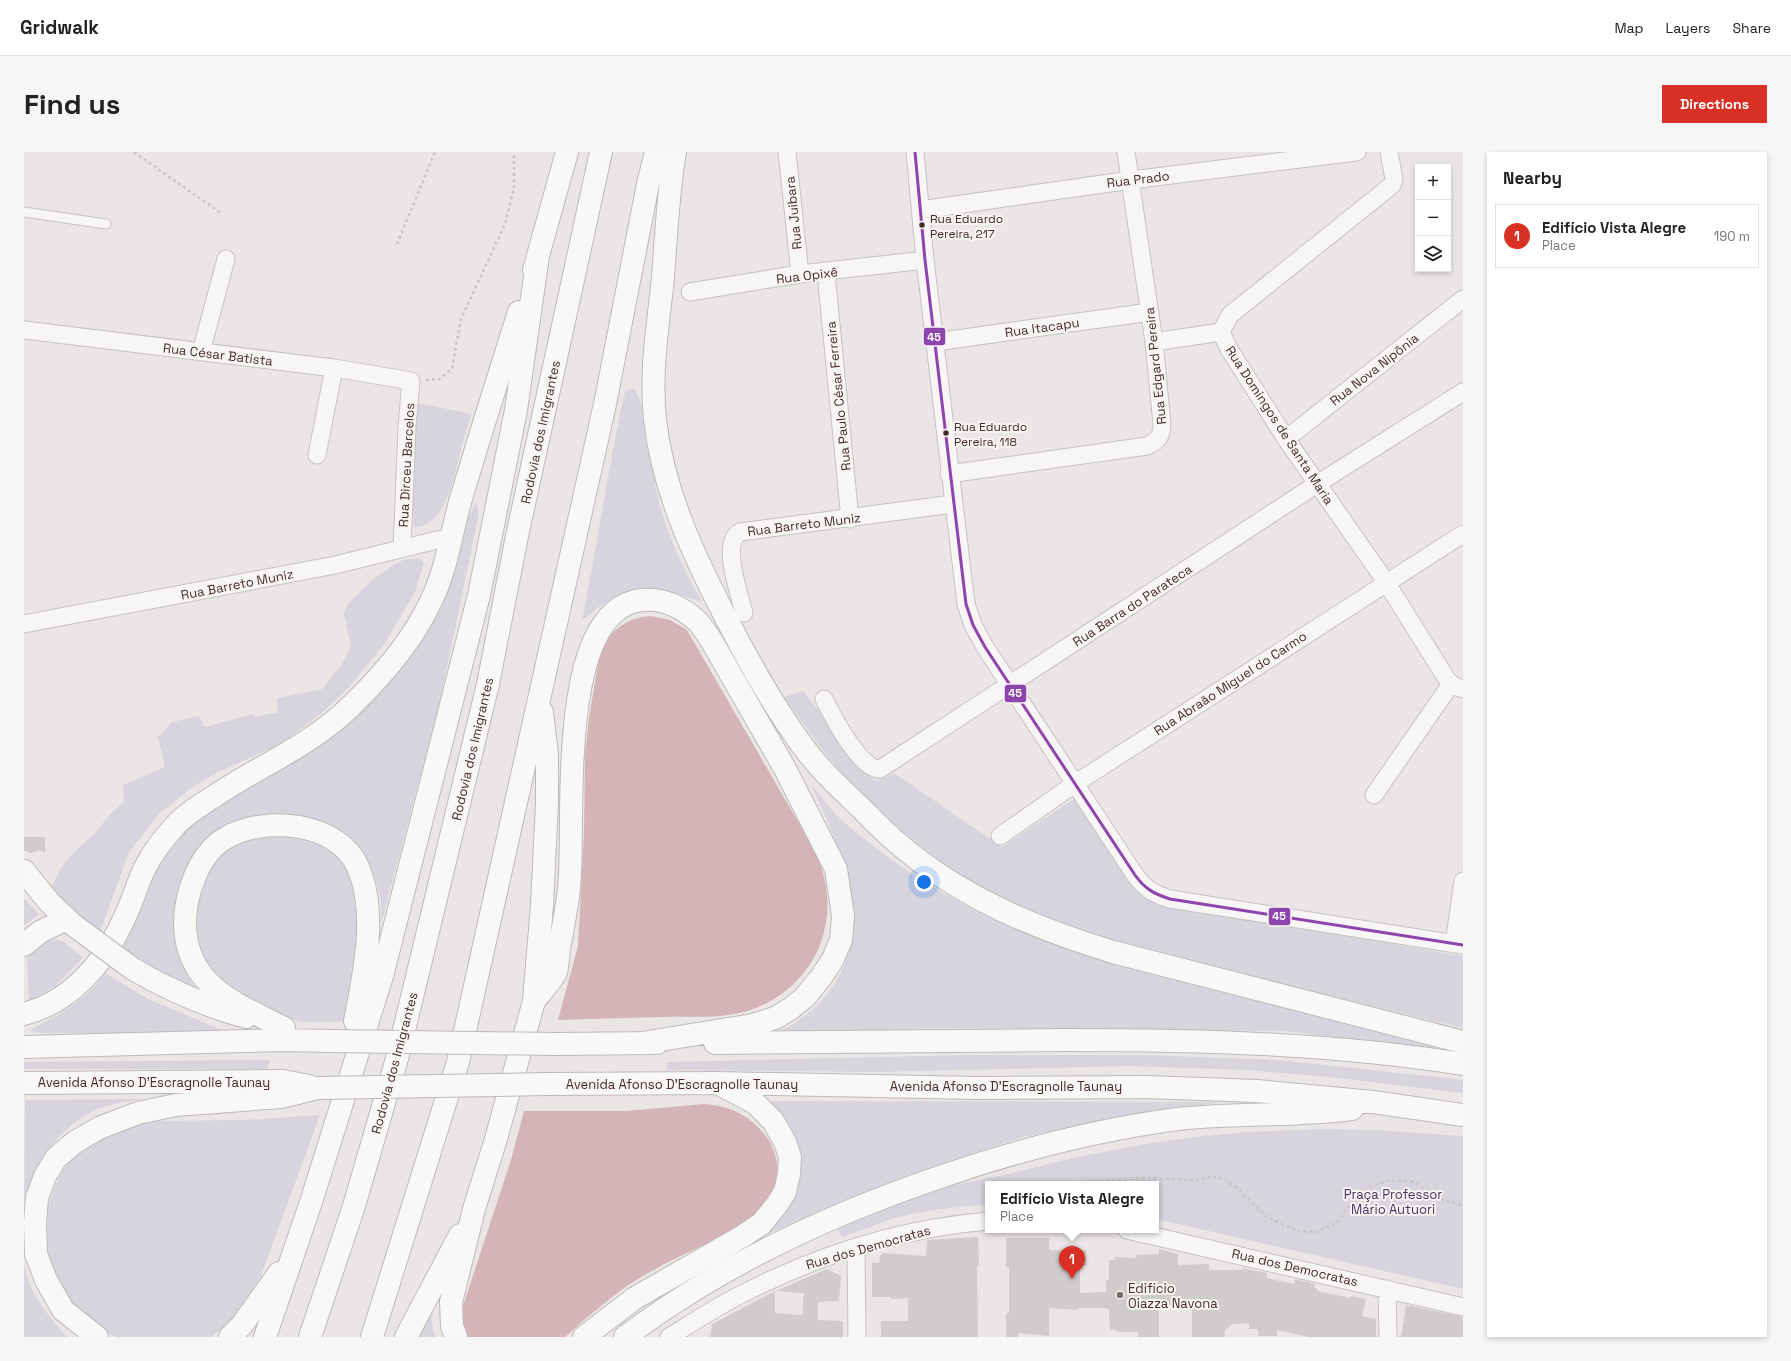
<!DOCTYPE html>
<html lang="en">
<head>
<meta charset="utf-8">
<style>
	body { margin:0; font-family:"Space Grotesk",sans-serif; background:#f6f6f6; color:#222 }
	.controls { position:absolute; right:12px; top:12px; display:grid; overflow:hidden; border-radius:0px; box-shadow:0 2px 6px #0003 }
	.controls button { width:36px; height:36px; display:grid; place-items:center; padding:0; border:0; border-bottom:1px solid #e0e0e0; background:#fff; color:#222; font:20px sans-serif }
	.you { position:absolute; left:900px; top:730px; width:14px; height:14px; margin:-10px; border:3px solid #fff; border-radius:50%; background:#1a73e8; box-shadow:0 0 0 6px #1a73e833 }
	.badge { display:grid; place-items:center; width:26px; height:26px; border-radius:50%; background:#d93025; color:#fff; font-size:13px; font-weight:700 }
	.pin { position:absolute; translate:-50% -33px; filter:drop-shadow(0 1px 2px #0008) }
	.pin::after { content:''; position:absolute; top:21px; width:14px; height:12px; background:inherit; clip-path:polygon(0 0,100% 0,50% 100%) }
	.popup { position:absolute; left:961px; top:1029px; width:174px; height:52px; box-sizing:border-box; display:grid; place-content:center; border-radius:0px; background:#fff; filter:drop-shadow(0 1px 3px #0005); font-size:13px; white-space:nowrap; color:#767676 }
	.popup b { font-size:15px; color:#222 }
	.popup::after { content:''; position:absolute; left:50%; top:100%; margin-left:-8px; border:8px solid transparent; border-top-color:#fff }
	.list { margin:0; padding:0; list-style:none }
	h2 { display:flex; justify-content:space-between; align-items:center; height:52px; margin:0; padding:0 16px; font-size:17px }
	h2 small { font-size:13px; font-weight:400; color:#767676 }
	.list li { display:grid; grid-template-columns:26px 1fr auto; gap:12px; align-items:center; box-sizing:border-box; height:64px; margin:0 8px 8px; padding:0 8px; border:1px solid #e0e0e0; border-radius:0px }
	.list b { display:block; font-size:15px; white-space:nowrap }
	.list p { margin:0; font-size:13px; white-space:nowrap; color:#767676 }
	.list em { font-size:13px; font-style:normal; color:#767676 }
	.icon { flex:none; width:22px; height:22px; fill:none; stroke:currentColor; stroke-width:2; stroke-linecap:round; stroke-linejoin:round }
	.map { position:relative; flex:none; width:1439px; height:1185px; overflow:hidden; border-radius:0px }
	header { display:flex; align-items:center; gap:24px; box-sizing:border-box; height:56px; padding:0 20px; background:#fff; border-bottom:1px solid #e0e0e0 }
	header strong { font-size:19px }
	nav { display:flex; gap:22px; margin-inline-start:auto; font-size:14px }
	.intro { display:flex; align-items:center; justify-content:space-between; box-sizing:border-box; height:96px; padding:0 24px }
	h1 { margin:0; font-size:28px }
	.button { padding:10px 18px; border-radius:0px; background:#d93025; color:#fff; font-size:14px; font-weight:700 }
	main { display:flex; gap:24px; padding:0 24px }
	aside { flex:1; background:#fff; border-radius:0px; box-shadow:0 2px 6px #0003 }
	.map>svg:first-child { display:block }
	.green { fill:#d7d4dd }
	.water { fill:#d4b4b6 }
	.building { fill:#d1cccc }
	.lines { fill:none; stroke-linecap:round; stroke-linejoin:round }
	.lane-casing { stroke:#c6c2c2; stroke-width:11 }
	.street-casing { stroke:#c6c2c2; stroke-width:19 }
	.highway-casing { stroke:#bfb8b8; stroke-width:24 }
	.path { stroke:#cbc6c6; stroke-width:2.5; stroke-dasharray:3 3; stroke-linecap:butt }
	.lane { stroke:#f7f5f5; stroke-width:9 }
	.street { stroke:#f7f5f5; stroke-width:17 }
	.highway { stroke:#f8f8f8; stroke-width:22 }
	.highway-bridge-casing { stroke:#bfb8b8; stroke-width:24; stroke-linecap:butt }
	.highway-bridge { stroke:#f8f8f8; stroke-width:22 }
	.bus-1-casing { stroke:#f9f4f4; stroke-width:6 }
	.bus-1 { stroke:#8e44ad; stroke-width:3 }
	.bus-dot { fill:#442d2b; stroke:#f9f4f4; stroke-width:1.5 }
	.poi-dot { fill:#7e6e6c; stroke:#f9f4f4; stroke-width:1.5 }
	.labels { text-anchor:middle; stroke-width:4; stroke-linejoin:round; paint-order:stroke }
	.bus-label { font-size:12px; fill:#442d2b; stroke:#f9f4f4; text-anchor:start }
	.street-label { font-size:13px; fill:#442d2b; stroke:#f9f4f4 }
	.park-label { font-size:13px; fill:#423860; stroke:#f9f4f4 }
	.poi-label { font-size:13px; fill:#442d2b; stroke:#f9f4f4; text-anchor:start }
	.line-badge { stroke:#f9f4f4; stroke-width:1.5 }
	.badge-label { font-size:11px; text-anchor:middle; font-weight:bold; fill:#fff }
</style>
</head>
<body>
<header>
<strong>Gridwalk</strong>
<nav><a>Map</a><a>Layers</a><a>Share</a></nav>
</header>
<div class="intro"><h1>Find us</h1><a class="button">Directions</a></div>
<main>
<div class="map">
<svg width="1439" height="1185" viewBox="0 0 1439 1185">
	<rect width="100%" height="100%" fill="#eae6e6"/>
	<path class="green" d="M605,237H610C629,266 626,312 634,346C643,383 660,418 678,450C620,430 605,428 558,469C573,393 584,316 601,240Z
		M399,252L448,262C444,273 440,285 437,297C431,320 422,376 390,375L389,358L391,253Z
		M453,350L454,366L415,554L357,772C359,750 355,732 345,713L241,666L155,738L150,768L153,799L158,813L173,840L144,828L96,795L120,734L156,678L229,632L281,603L306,586L328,567Z
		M394,406L400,411L391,440L361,491L324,536L300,559L257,592L192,621L170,634L135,662L105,700L76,780L62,772L27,737L36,717L51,699L72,680L86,662L100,650L99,633L141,615L134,585L148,570L175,564L181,575L229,562L230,565L254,560L253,546L298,537L318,512L327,495L320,461L324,452L346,430L368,414L379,408Z
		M779,539L851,629L870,621L978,695L1051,646L1108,733L1118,744L1132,751L1439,804V876L1091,793L1007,763L949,731L920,712L868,671L821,624L799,599L760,545Z
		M787,633C799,646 809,661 822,672C864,708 911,739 960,763C977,771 996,778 1014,785L1410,892L1413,895L1411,897L1260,879L903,876L758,883L756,879C789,864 817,833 825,798C827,786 824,770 823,758C823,746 824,733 821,721C813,690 801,662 787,633Z
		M259,684C278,687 296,691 312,704C346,732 328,829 325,869C311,869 286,872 274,869C248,862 200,834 185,813C160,780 172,720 206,697C221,687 242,685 259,684Z
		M0,746L14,761L13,764L0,773Z
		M34,788L40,790L59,806L30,835L5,849L3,806L6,798L22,789Z
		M81,821L124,847L200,879L192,883L120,881H19L7,880L8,877C32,864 67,846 81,821Z
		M943,903H1120L1255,908L1439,928V941L1305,925L1223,918L1105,914L856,920L643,918V910Z
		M246,908L243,917H0V910Z
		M122,947C106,949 89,951 74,957C35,974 9,1012 0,1053L1,948Z
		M739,949L1198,950L1066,971L999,985L922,1010L825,1047L737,1085L771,1033Z
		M296,963L238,1121L216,1162L187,1185H92L67,1172L33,1136L23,1109L24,1054L32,1031L43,1011L59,994L89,977L125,969L221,968Z
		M1297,977L1352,978L1439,984V1137L1132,1067V1032H964V1053C930,1055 895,1058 862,1069C848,1074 833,1080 818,1085L812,1075L919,1035L984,1022L1053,1005L1121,992L1171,985L1224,980Z
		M0,1112C5,1142 24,1163 43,1185H0Z
		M406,1160L411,1185H394Z"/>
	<path class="water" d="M626,464L646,468L663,478L791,699C805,730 808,761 796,793C781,831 745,858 704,863C682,866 659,864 637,865C603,866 569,867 534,868L554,794L560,681L561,604L565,566L576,501C585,479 602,466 626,464Z
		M680,952C707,954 728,964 744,987C761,1014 754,1046 729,1065C714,1076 697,1083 681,1092C661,1102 639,1112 619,1124C590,1141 566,1163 541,1185H444L438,1170L437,1160L487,1008L500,959H602Z"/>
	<path class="building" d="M0,685H21V701L16,698L7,701L0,698Z
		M954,1085L955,1113L953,1114L954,1185H857V1169H884V1146L867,1147V1145H848V1111H855L856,1103H858V1101L902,1104L903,1088Z
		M982,1086H1025V1098H1062V1113H1056V1141L1082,1140V1128H1085V1108H1091V1105L1113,1106L1112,1103L1135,1102V1097L1154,1102V1113L1185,1112V1118H1218V1116L1243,1121V1126L1270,1132L1271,1127L1291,1132L1290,1136H1293V1139L1326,1146L1327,1144L1342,1147L1338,1164L1352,1167V1185H1284L1253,1178V1184H1234V1177H1225V1171L1209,1172L1201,1178V1185H1168V1155H1163V1153H1135V1185H1114V1180H1092L1093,1178H1086L1085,1157H1082V1156H1054L1053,1158L1025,1156V1184L994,1181V1185H982V1161H985V1115H982Z
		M803,1117L817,1124L815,1149L794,1150V1168L819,1169V1185H686L688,1172L751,1139V1161L778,1163L780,1141L752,1139Z
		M1382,1153L1439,1165V1185H1377Z"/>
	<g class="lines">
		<g class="lane-casing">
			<path id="lane" d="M0,60L82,72"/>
		</g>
		<g class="street-casing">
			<path id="street" d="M763,0L776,122
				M891,0L901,108L942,452L949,473L961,495L1111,723C1121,737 1130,742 1146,747L1439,793
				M1365,0L1370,27L1368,33L1206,163L1197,180L1205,197L1262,287L1362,430L1424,529L1430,534L1439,537
				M896,58L1107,28L1333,0
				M802,121L826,367
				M666,140L776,122L901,108
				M0,178L310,216L387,229L383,275L378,397
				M911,190L1126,160
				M1130,190L1197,180
				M177,200L202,107
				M1262,287L1439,147
				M293,303L310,216
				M925,322L1123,294C1134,289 1138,284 1138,272L1130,190L1102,0
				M720,461C716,443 696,391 716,380L929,352
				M0,472L311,413L413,388L426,387
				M800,547C808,563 837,619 856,617L1293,332L1439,240
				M1350,643L1427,532
				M976,684L1052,631L1439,382
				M1430,792L1439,729
				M1103,1078L1439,1155
				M832,1095L833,1185
				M1363,1137L1364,1185
				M645,1185C671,1169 698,1151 726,1138C800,1101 881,1076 964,1069"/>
		</g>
		<g class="highway-casing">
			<path id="highway" d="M651,0C644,41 642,84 639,126C634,174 626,219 631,268C639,336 667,398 698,458C722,505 747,551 778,593C795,617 816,636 837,656C848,667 858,678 870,688C933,744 1010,776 1089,800L1439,890
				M510,118L543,0
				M0,719L25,750L48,772
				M0,793L16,780L42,767
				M109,817C145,838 181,854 222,865
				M510,849C517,840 527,830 532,820C534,813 534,803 535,796C539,776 543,756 545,736C552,673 530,457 618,448C637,446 656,454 671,467C677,472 682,481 687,488L760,615L812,717L819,764L817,788L809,807L798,824L781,845L766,857L751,866L729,873L618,891
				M0,862C52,848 84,805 104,758C111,742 115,726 123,712C130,699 140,686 150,675C160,663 175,654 189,645C235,614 288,593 328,553C358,524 389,488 407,449C422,419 427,383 436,350C455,286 475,223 495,160
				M260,876C235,863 205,851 185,831C156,802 156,760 171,724C177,710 187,695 200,687C238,663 314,669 334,715C354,761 340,822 331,869
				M691,891C808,890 925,888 1041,888C1174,888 1307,891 1439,912
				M531,892L633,891
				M0,895L259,888L308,889
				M0,931L259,929L285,934
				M523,932L693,931L952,936L1122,935L1233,939L1349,950L1439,963
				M73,1185L39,1158L22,1128L12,1102L11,1071L13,1046L21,1024L32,1006L51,990L75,976L114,961L152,953L257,945L294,936
				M206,1185L218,1173L255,1121
				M241,1185L287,1050L358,824L455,443L492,258L514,104
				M286,1185L330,1054L374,903L464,532L493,384L577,0
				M348,1185L434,910L581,252L624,32L632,0
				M382,1185L436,1083
				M432,1185L428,1174L427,1150L450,1057L472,987L510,849L518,753L523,651V603L518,560
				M560,1185L611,1146L719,1084L737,1072L752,1054L761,1040L765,1022L766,1005L761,990L749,969L731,951L697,933
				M601,1185C695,1114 804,1063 916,1025C991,999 1067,979 1146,968C1206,960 1267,965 1328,957"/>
		</g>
		<path class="path" d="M110,0L198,62
			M373,92L411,0
			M402,228L416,227L428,216L437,167L481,72L490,36V0
			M1022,1032L1119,1026L1172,1028L1189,1024L1200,1027L1214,1037L1243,1065L1274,1079L1293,1080L1312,1071L1330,1048L1347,1034L1366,1028L1391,1030L1411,1045L1439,1054"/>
		<use href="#lane" class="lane"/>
		<use href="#street" class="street"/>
		<use href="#highway" class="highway"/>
		<g class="highway-bridge-casing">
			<path id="highway-bridge" d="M48,772L109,817
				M308,889L531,892
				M294,936L523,932"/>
		</g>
		<use href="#highway-bridge" class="highway-bridge"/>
		<g class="bus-1-casing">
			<path id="bus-1" d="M891,0L901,108L942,452L949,473L961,495L1111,723C1121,737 1130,742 1146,747L1439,793"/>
		</g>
		<use href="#bus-1" class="bus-1"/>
	</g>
	<g class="bus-dot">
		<circle cx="898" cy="73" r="3.5"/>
		<circle cx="922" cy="281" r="3.5"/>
	</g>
	<circle class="poi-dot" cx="1096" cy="1143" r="4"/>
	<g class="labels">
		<g class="bus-label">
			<text x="906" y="71">Rua Eduardo<tspan x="906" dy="15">Pereira, 217</tspan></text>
			<text x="930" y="279">Rua Eduardo<tspan x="930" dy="15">Pereira, 118</tspan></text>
		</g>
		<g class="street-label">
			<text transform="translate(1114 27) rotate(-7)" y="5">Rua Prado</text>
			<text transform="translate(769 61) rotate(-96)" y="5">Rua Juibara</text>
			<text transform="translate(783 123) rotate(-7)" y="5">Rua Opixê</text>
			<text transform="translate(1018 175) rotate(-8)" y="5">Rua Itacapu</text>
			<text transform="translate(194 202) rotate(7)" y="5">Rua César Batista</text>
			<text transform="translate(1131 214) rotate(-96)" y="5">Rua Edgard Pereira</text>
			<text transform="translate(1350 217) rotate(-38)" y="5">Rua Nova Nipônia</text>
			<text transform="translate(814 244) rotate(-96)" y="5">Rua Paulo César Ferreira</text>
			<text transform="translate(1256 273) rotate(57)" y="5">Rua Domingos de Santa Maria</text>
			<text transform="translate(516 280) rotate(-78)" y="5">Rodovia dos Imigrantes</text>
			<text transform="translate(382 313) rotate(-87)" y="5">Rua Dirceu Barcelos</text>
			<text transform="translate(780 372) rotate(-7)" y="5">Rua Barreto Muniz</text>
			<text transform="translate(213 432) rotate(-11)" y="5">Rua Barreto Muniz</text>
			<text transform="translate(1108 453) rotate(-33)" y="5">Rua Barra do Parateca</text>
			<text transform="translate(1206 531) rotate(-33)" y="5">Rua Abraão Miguel do Carmo</text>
			<text transform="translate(448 597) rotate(-77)" y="5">Rodovia dos Imigrantes</text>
			<text transform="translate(370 911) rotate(-75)" y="5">Rodovia dos Imigrantes</text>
			<text x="130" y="935">Avenida Afonso D'Escragnolle Taunay</text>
			<text x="658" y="937">Avenida Afonso D'Escragnolle Taunay</text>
			<text x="982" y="939">Avenida Afonso D'Escragnolle Taunay</text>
			<text transform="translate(844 1095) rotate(-16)" y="5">Rua dos Democratas</text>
			<text transform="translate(1271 1115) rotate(13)" y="5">Rua dos Democratas</text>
		</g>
		<g class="park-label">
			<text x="1369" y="1047">Praça Professor<tspan x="1369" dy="15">Mário Autuori</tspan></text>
		</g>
		<g class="poi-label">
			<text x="1104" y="1141">Edifício<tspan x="1104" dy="15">Oiazza Navona</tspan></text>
		</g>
	</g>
	<g class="line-badge">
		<rect x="899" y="175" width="23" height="19" rx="4" fill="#8e44ad"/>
		<rect x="980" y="532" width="23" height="19" rx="4" fill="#8e44ad"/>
		<rect x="1244" y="755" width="23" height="19" rx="4" fill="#8e44ad"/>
	</g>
	<g class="badge-label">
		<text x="910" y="189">45</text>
		<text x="991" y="545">45</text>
		<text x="1255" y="768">45</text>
	</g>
</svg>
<div class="controls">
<button>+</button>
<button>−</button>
<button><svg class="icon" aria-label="layers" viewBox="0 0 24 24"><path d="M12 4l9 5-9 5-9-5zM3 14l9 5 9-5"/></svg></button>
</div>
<div class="you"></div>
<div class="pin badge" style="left:1048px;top:1127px">1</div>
<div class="popup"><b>Edifício Vista Alegre</b>Place</div>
</div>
<aside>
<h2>Nearby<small></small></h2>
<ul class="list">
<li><span class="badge">1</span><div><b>Edifício Vista Alegre</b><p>Place</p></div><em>190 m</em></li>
</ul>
</aside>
</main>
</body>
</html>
